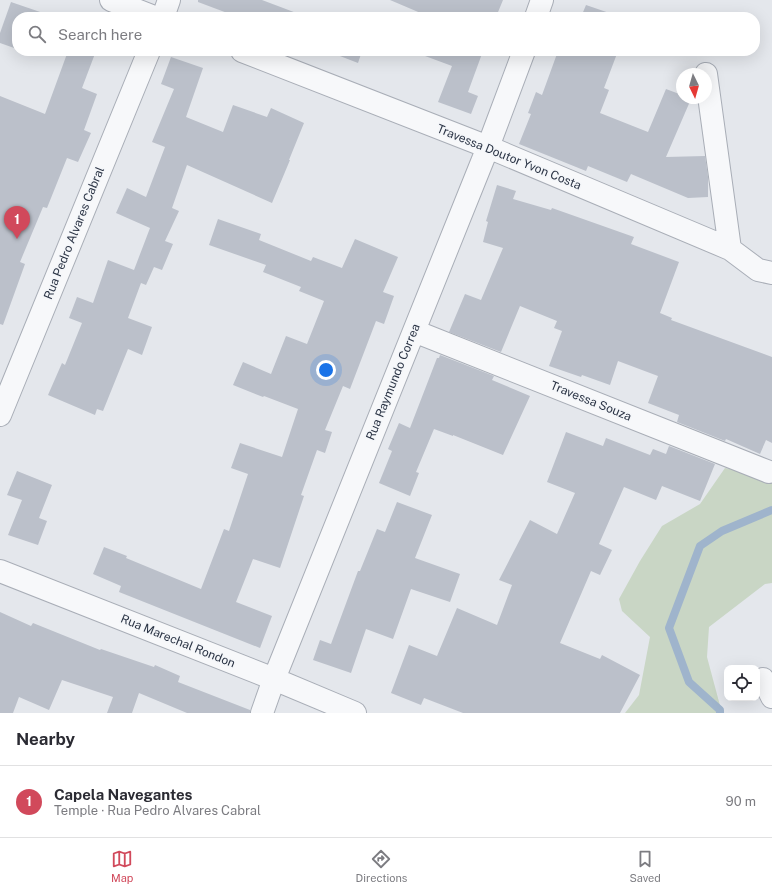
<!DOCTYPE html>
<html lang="en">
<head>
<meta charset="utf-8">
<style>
	body { margin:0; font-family:"Public Sans",sans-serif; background:#f2f2f3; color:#2b2b33 }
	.controls { position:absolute; right:12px; bottom:12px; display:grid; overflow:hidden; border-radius:8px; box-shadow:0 4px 16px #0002 }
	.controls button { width:36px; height:36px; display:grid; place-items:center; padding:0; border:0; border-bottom:1px solid #e1e1e2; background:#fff; color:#2b2b33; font:20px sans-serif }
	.compass { position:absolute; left:676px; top:68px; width:36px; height:36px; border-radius:50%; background:#fff; box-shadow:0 4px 16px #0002; rotate:175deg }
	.you { position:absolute; left:326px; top:370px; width:14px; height:14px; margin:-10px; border:3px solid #fff; border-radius:50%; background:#1a73e8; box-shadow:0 0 0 6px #1a73e833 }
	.badge { display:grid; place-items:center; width:26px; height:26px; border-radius:50%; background:#d1495b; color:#fff; font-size:13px; font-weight:700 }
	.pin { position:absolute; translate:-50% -33px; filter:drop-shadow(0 1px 2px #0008) }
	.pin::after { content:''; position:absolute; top:21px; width:14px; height:12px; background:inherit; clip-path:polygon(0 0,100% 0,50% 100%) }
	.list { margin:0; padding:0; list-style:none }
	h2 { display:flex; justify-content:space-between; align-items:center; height:52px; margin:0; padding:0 16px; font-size:17px }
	h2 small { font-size:13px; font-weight:400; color:#7c7c81 }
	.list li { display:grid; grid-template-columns:26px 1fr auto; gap:12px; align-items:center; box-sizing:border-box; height:72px; padding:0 16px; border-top:1px solid #e1e1e2 }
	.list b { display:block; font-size:15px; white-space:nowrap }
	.list p { margin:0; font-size:13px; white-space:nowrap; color:#7c7c81 }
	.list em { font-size:13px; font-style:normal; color:#7c7c81 }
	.icon { flex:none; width:22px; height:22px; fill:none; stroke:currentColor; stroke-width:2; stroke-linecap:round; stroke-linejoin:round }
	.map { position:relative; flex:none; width:772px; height:713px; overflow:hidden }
	.search { position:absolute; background:#fff; box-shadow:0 4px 16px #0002; left:12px; right:12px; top:12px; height:44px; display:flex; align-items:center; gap:10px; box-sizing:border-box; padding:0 14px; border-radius:16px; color:#7c7c81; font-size:15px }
	.sheet { height:124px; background:#fff }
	nav { display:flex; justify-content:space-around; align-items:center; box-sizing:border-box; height:56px; border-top:1px solid #e1e1e2; background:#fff; font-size:11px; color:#7c7c81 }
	nav a { display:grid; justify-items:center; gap:2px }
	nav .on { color:#d1495b }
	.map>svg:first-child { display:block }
	.green { fill:#c9d6c5 }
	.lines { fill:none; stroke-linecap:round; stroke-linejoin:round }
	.stream { stroke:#9fb4cc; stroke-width:8 }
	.building { fill:#bbc0ca }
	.minor-casing { stroke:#a9aeb7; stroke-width:24 }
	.minor { stroke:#f7f8fa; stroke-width:22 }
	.labels { text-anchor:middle; stroke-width:3; stroke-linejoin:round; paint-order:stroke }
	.street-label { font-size:12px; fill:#2b3445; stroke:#f4f6f9 }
</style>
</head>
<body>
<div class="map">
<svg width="772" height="713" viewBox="0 0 772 713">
	<rect width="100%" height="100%" fill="#e4e7ec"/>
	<path class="green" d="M725,468L772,477V583L765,584L709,627L707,657L722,713H625L639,695L650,637L622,611L619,599L640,561L662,526L700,504Z"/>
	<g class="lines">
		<path class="stream" d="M720,713V710L689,682L669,628L700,546L722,531L772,510"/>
	</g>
	<path class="building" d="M198,0H262L307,17H238L198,2Z
		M390,0H503L496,17H430Z
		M11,2L46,14L45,17H17V49L0,43V33Z
		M586,5L621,17H581Z
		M68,51H96L82,88L97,94L84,130L91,133L78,162L67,158L47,208L43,207L20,262L25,264L3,325L0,324V96L45,114Z
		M327,51H362L358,63Z
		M417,51H483L468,92L478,96L471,114L438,102L452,66L417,53Z
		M558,51H618L604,88L609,90L600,113L648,132L666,89L682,95V98L691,99L666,157L705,156L708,177V197L688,198L631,174L627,182L588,166L586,171L519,144L531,114L528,113L536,92L542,95Z
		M171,57L203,68L186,117L223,132L233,105L267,117L271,108L304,123L289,160H290L272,203L187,165L172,208L179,211L165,241L173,244L162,270L154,267L146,285L141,283L128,318L152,327L142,355L128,349L103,411L97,409L95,415L48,395L62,363L65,365L82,323L69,318L77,297L93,303L108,260L134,270L150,228L116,213L127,188L146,197L165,147L152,142L174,89L161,84Z
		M497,185L516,191L513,199L551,210L552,208L634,237L631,244L679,262L660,313L672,318L671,320L772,357V443L766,440L760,454L726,439L725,441L677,422L679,415L648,403L658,376L618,361L610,385L582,375L581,377L549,366L562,331L554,328L557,321L520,306L501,352L449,332L465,294L481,300L503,248L483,242L488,222L486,221Z
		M218,219L261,234L259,240L311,261L313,257L342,268L355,239L398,257L383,292L394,296L384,324L376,321L350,389L343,386L325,430L332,432L325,453L317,450L301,495L304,496L280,568L253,559L236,602L272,616L260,648L119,592L121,586L93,574L104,547L127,556L126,558L201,589L224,529L229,531L248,474L231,468L240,443L282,457L298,409L264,396L263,397L233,385L243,362L271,374L286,336L307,344L324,301L299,291L301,287L263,272L266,265L209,245Z
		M440,355L494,376L492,380L530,396L503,455L453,435V436L434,429L416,472L419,473L410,496L379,483L392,451L388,449L399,423L410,428L437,358H439Z
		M566,432L603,446L606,438L650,455L653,449L666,454L669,446L715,464L700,501L662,486L656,500L624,487L599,544L612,550L600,575L591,571L560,643L600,659L602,655L640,675L620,713H463L424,698L421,705L391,693L409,645L437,656L457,608L497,625L512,585L499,580L530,520L557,534L575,493L547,482Z
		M17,471L52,485L39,518L47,521L38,545L8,535L22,500L7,495Z
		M397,502L432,515L415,558L460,574L450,602L411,589L393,639L366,629L351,673L313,660L320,640L331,644L358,571H360L377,529L385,532Z
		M0,612L31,626L33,623L100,650L101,649L154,667L155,665L180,676L178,682L250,710V713H187L139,693L132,713H107L113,697L62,680L49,710L19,697L13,713H0Z"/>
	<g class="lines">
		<g class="minor-casing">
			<path id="minor" d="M111,0L154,17
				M163,17L169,0
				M536,17L542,0
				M242,51L488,147L730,249L758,270L772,273
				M706,74L730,249
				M414,331L769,472
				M0,415L149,51
				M0,571L274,679L355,713
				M763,679L772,697
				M262,713L274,679L488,147L524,51"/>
		</g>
		<use href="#minor" class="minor"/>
	</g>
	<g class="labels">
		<g class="street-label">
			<text transform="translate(509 157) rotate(22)" y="4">Travessa Doutor Yvon Costa</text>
			<text transform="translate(74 233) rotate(-68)" y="4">Rua Pedro Alvares Cabral</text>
			<text transform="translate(393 382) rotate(-68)" y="4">Rua Raymundo Correa</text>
			<text transform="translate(591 401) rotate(22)" y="4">Travessa Souza</text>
			<text transform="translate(178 641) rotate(22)" y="4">Rua Marechal Rondon</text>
		</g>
	</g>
</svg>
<div class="controls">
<button><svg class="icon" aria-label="locate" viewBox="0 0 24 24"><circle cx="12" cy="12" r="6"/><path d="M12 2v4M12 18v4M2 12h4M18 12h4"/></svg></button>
</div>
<svg class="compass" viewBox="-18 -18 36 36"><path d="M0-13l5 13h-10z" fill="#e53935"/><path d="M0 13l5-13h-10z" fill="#7c7c81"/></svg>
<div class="you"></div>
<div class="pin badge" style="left:17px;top:239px">1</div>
<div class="search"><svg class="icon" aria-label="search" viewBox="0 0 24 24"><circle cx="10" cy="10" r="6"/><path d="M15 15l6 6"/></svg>Search here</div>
</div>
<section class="sheet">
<h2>Nearby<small></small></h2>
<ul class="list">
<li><span class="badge">1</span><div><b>Capela Navegantes</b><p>Temple · Rua Pedro Alvares Cabral</p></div><em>90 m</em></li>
</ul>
</section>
<nav>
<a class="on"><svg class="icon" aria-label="map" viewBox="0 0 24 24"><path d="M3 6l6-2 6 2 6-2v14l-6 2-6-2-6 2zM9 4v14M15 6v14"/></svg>Map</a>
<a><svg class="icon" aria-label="directions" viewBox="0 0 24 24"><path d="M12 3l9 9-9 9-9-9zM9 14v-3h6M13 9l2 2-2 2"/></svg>Directions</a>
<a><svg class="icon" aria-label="saved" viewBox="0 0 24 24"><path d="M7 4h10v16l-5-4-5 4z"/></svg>Saved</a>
</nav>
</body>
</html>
